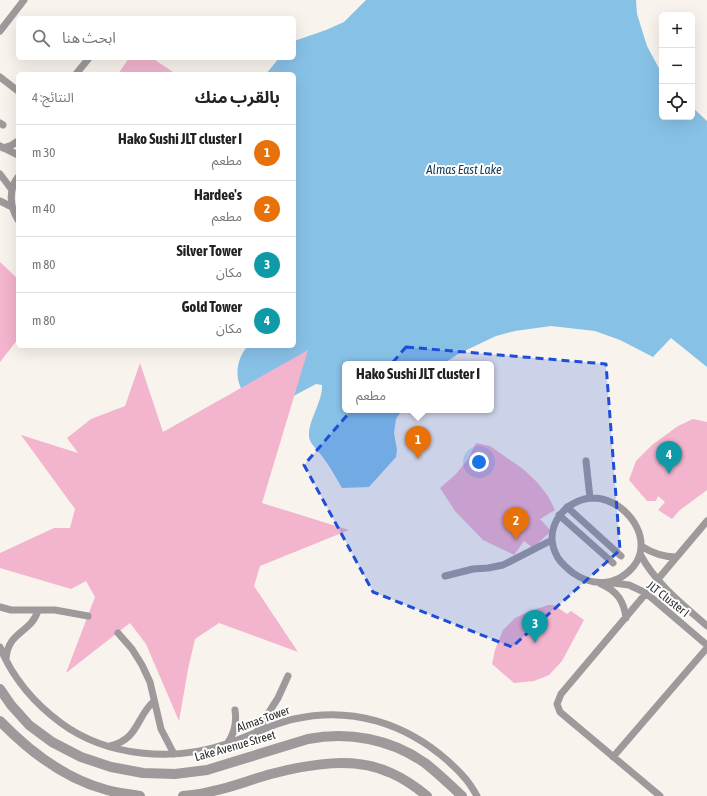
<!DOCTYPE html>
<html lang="ar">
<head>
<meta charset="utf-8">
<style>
	body { margin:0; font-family:"Asap Condensed","Noto Sans Arabic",sans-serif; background:#f6f6f6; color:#222; direction:rtl }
	.controls { position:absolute; right:12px; top:12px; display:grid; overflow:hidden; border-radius:6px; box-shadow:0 4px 16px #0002 }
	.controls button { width:36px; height:36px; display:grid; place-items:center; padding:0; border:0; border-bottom:1px solid #e0e0e0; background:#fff; color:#222; font:20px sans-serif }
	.you { position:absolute; left:479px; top:462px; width:14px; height:14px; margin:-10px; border:3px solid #fff; border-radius:50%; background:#1a73e8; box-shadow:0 0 0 6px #1a73e833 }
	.badge { display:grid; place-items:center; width:26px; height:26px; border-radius:50%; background:#0f766e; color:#fff; font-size:13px; font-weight:700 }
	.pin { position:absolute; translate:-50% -33px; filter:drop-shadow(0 1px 2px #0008) }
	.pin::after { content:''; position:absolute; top:21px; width:14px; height:12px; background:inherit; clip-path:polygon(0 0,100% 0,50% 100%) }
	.popup { position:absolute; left:342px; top:361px; width:152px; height:52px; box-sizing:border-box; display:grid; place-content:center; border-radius:6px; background:#fff; filter:drop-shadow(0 1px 3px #0005); font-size:13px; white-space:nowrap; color:#767676 }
	.popup b { font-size:15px; color:#222 }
	.popup::after { content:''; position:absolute; left:50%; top:100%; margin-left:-8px; border:8px solid transparent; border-top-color:#fff }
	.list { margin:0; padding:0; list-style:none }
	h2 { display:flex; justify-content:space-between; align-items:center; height:52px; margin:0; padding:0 16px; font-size:17px }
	h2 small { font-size:13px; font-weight:400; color:#767676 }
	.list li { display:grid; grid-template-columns:26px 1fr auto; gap:12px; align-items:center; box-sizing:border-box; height:56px; padding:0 16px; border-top:1px solid #e0e0e0 }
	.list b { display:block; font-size:15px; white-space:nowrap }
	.list p { margin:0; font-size:13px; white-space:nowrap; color:#767676 }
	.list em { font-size:13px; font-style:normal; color:#767676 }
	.icon { flex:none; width:22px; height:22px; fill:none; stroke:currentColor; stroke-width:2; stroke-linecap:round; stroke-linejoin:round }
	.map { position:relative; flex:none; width:707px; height:796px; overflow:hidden; direction:ltr }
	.search { position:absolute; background:#fff; box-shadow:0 4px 16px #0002; left:16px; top:16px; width:280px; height:44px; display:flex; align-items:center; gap:10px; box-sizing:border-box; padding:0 14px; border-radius:6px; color:#767676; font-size:15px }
	.panel { position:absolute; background:#fff; box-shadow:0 4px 16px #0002; left:16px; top:72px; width:280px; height:276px; border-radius:6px; direction:rtl }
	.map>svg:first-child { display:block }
	.water { fill:#88c1e6 }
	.building { fill:#f3b4cd }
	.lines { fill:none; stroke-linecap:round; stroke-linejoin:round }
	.service { stroke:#9e9a9b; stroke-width:7 }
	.minor { stroke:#9e9a9b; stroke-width:10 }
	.marked { fill:#1d4ed8; fill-opacity:0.2; stroke:#1d4ed8; stroke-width:3; stroke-dasharray:8 5; stroke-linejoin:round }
	.labels { text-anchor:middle; stroke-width:4; stroke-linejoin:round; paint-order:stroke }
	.street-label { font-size:12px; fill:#2d2c29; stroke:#fff }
	.water-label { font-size:13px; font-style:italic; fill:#113f58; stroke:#fff }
</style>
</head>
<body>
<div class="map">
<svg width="707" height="796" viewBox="0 0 707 796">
	<rect width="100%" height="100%" fill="#f8f3ed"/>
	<path class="water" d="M366,0H636L637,14L647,46L662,74V117H692V107L707,121V367L671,338L653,357L620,340L595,331L551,326L515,331L496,336L458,354L443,364H345V410H402L396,419L394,433L397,450L396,457L369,487L342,488C334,474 327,461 316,449C313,445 309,441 309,436C308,421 323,401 322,385L316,384L269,409C263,405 244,393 241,388C234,374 238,356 248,346H294V74H266L279,58H294V41L326,30L344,22Z"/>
	<path class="building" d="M129,58H152L176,74H118Z
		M0,262L18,279V339L0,362Z
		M308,350L262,503L349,530L260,566L254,586L298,652L219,623L195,639L188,669L179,721L146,644L130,623L66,673L95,597L86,581L71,589L0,568V553L54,528H70L75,509L21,435L78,453L67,438L91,419L125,406L140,363L163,432Z
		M693,419L707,422V490L680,510L672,519L658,510L665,502L658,496L656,501H647L629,480L636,461L652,445L678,426Z
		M476,443L490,446L523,469L537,482L548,496L555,510L540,519L551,531L533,548L524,541L514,555L483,540L455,511L440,488L456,474L468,459Z
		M548,605H554L567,614L571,611L584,620L562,661L549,675L534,681L514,683L492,664L495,650L503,630L515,618L528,612Z"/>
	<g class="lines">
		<path class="service" d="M0,31L24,0
			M76,74L89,58
			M0,77L18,91
			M0,123L3,125
			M0,146L18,155
			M3,148L12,145L18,141
			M0,174L12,190
			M18,177C8,190 10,207 18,220
			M0,201L12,207
			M586,461L590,498
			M590,498C594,498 599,498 602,499C631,506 654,542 633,567C617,586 593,587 573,573C568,569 562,564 558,558C542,531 561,502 590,498Z
			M567,507L621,556
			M559,515L613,563
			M641,546C652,553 663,557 676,557
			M640,554C657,585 681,603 707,626
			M445,576L473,569L488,568L503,565L552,540
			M613,583L629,585L646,593L707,645
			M601,584C617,591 624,601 626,618
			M0,607L11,610H55L88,616
			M118,633L132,649L142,665L150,682L161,729L174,754
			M0,647C13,679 34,703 61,723C107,757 174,762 226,744C249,737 270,724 294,719C351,706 405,723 448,761C453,766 459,771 463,776C469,782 473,789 477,796
			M6,660C7,631 32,633 38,610
			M257,731L278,698L288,676
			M227,744C235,733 237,723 235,710
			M110,746C139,739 136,717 154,701
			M613,757L707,648
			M660,796L560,712L557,704L561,694L707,521"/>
		<path class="minor" d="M0,689L11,705L29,725L52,742L81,757L111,767L143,773L175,774L207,770L308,739C348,731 391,739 425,763C438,773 450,785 462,796
			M0,721C30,752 65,779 107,790C118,793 129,794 140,796
			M183,796C193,795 203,794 213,791C233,787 252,779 271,774C310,764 354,756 391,773C405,779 416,787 427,796"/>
	</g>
	<path class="marked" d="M406,347L606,364L620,550L512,647L373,592L304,465Z"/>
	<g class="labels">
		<g class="street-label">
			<text transform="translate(668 599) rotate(38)" y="4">JLT Cluster I</text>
			<text transform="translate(263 719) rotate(-20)" y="4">Almas Tower</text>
			<text transform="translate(235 746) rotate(-16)" y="4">Lake Avenue Street</text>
		</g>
		<g class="water-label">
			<text x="464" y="174">Almas East Lake</text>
		</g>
	</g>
</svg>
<div class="controls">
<button>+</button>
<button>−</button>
<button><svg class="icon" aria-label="locate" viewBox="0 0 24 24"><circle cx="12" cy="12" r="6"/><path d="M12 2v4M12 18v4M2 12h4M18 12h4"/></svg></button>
</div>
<div class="you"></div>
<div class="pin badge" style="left:418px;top:459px;background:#e8710a">1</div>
<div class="popup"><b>Hako Sushi JLT cluster I</b>مطعم</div>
<div class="pin badge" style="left:516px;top:540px;background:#e8710a">2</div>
<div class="pin badge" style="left:535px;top:643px;background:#0f9aa8">3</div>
<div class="pin badge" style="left:669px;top:474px;background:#0f9aa8">4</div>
<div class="search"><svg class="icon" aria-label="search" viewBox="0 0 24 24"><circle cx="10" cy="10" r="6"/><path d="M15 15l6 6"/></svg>ابحث هنا</div>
<section class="panel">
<h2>بالقرب منك<small>النتائج: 4</small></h2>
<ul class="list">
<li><span class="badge" style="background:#e8710a">1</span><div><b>Hako Sushi JLT cluster I</b><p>مطعم</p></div><em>30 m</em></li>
<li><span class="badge" style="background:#e8710a">2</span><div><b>Hardee's</b><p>مطعم</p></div><em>40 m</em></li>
<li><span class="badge" style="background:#0f9aa8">3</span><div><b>Silver Tower</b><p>مكان</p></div><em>80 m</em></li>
<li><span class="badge" style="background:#0f9aa8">4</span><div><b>Gold Tower</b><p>مكان</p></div><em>80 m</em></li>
</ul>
</section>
</div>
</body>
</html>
